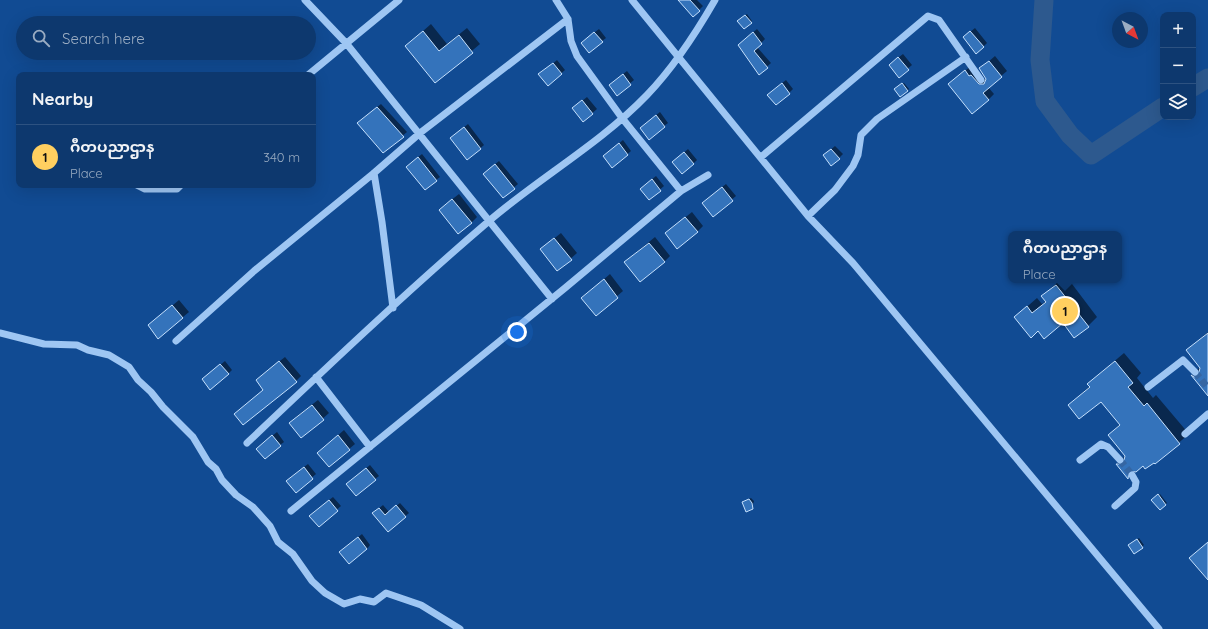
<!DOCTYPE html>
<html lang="en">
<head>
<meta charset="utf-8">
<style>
	body { margin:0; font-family:Quicksand,"Noto Sans Myanmar",sans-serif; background:#163f73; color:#f1f3f6 }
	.controls { position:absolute; right:12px; top:12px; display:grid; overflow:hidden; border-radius:8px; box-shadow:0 4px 16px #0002 }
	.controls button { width:36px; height:36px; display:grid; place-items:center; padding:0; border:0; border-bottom:1px solid #2d5281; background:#0d386e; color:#f1f3f6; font:20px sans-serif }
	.compass { position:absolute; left:1112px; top:12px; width:36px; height:36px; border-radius:50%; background:#0d386e; box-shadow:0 4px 16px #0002; rotate:139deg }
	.you { position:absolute; left:517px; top:332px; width:14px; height:14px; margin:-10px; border:3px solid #fff; border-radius:50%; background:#1a73e8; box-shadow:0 0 0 6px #1a73e833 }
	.badge { display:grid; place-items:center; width:26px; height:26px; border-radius:50%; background:#ffcf60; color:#111; font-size:13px; font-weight:700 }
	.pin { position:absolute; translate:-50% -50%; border:2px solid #fff; box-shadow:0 1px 4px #0006 }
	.popup { position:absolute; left:1008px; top:231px; width:114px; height:52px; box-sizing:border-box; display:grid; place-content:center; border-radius:8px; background:#0d386e; filter:drop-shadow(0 1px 3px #0005); font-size:13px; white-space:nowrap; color:#9aacc2 }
	.popup b { font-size:15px; color:#f1f3f6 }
	.popup::after { content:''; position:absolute; left:50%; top:100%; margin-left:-8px; border:8px solid transparent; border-top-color:#0d386e }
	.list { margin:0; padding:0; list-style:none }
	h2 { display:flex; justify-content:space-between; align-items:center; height:52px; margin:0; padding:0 16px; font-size:17px }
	h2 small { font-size:13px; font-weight:400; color:#9aacc2 }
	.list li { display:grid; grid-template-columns:26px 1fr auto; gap:12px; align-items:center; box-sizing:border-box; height:64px; padding:0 16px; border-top:1px solid #2d5281 }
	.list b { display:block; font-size:15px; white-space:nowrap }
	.list p { margin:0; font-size:13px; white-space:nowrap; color:#9aacc2 }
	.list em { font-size:13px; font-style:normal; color:#9aacc2 }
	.icon { flex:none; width:22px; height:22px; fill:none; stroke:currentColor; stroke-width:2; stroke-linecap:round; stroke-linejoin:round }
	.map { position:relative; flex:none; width:1208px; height:629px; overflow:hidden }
	.search { position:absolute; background:#0d386e; box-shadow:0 4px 16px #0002; left:16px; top:16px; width:300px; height:44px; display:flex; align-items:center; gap:10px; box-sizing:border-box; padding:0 14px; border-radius:22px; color:#9aacc2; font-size:15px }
	.panel { position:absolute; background:#0d386e; box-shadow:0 4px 16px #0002; left:16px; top:72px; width:300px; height:116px; border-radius:8px }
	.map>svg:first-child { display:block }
	.shadow { fill:#0007 }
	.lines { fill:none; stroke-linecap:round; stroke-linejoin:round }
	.river { stroke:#2d598e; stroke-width:19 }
	.building { fill:#3473bb; stroke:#c5e0fd }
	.minor-tunnel { stroke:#3566a3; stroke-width:7; stroke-dasharray:7 3.5; stroke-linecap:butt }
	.minor { stroke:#9ec6f3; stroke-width:7 }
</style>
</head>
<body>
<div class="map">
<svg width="1208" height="629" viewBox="0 0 1208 629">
	<rect width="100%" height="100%" fill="#114b93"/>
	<path class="shadow" d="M684,0H697L703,6L699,10Z
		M747,14L752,21L744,28L738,21Z
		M431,24L447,44L467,28L480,44L435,82L406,46Z
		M975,28L987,43L983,47L964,37Z
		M599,29L606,38L602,41L586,39Z
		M757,29L765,39L757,47L771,63L759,74L743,41Z
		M903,54L912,65L899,76L894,61Z
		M995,56L1007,71L988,87L994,94L988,100L949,84L971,66L984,79H987L980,69Z
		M557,60L565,70L548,85L544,71Z
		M627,71L634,80L617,94L614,81Z
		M786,80L793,89L789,93L772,91Z
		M904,83L909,89L907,91L896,89Z
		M587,97L597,109L583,121L577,105Z
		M381,104L407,132L383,152L362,119Z
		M660,112L668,123L664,126L645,124Z
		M468,124L484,145L468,159L455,135Z
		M623,140L631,151L613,167L604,156Z
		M835,146L843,154L839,158L828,152Z
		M688,149L697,160L693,164L678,158Z
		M422,154L440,177L436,180L411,163Z
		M499,161L518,184L503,197L488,170Z
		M656,176L664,186L650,198L645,185Z
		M726,184L736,196L713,215L707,199Z
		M459,194L477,217L471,223L446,204Z
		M692,212L703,226L697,232L672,228Z
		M561,233L577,253L558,270L541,249Z
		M655,237L670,256L664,262L632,256Z
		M610,274L623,291L596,314L582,298Z
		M1060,280H1069L1097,317L1088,326L1063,322L1038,330L1015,317L1037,298L1042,304L1046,301L1043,296Z
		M179,300L189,312L159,337L155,320Z
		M1208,332V388L1205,391L1192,375L1201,366L1188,350Z
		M1124,353L1141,373L1137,378L1153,398L1156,395L1189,434L1155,463L1154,461L1143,465L1128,477L1117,464L1126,455L1109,435L1120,424L1101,401L1069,405L1090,386L1089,384L1098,375Z
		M285,357L301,376L296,381L264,389L262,375Z
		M225,361L232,370L228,374L207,376Z
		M318,400L329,413L302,437L296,417Z
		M344,430L355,444L349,449L318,453Z
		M277,432L284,442L280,445H261Z
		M308,464L316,474L296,491L291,477Z
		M370,465L379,476L375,479L351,481Z
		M1160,494L1167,503L1160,509L1153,500Z
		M333,497L341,506L319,525L314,512Z
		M751,498L754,501L752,508L745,501Z
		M400,503L409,513L388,531L377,510L383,505L389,512Z
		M362,534L370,545L367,549H344Z
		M1139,538L1144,545L1135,552L1131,544Z"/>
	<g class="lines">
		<path class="river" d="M1044,0L1040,60L1045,101L1070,135L1091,155L1163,107
			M1193,87L1208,78"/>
	</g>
	<path class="building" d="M678,0H690L700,11L693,17Z
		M745,15L752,23L744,29L737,21Z
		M423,31L439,51L459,35L473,53L435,83L405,46Z
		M970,31L984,47L976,54L963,37Z
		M594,32L603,42L589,53L581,43Z
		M753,32L762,44L754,51L768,68L759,75L738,45Z
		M898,57L909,70L899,78L889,65Z
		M989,61L1002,77L983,93L989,100L972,114L948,84L965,70L969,76L971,75L979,84H984L986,79L979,68Z
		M553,63L562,74L548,86L538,74Z
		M623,74L631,85L617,96L609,85Z
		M782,83L790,94L776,105L767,95Z
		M902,83L908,91L900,97L894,89Z
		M582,100L593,114L583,122L572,108Z
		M377,107L404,137L383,153L357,123Z
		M656,115L665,127L649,140L640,128Z
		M464,127L481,149L467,160L450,138Z
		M619,143L628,155L612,168L603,156Z
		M831,149L840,159L831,166L823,155Z
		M684,152L694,164L682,174L672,162Z
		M418,157L437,181L425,190L406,167Z
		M495,164L515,189L503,198L483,174Z
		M652,179L661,191L649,200L640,189Z
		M722,187L733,201L713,217L702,203Z
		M452,199L472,223L458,234L439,210Z
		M685,217L698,232L677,249L665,233Z
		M554,238L572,260L557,271L540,249Z
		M649,243L665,262L640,282L624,262Z
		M604,279L618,298L596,316L581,298Z
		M1056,285L1089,327L1074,338L1063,323L1044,339L1038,331L1031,338L1014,317L1027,306L1032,313L1046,302L1041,296Z
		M172,305L183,318L158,339L148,325Z
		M1208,333V396L1191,375L1194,377L1198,376L1200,368L1186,350Z
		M279,361L297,382L243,425L234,414L263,390L256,380Z
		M1115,361L1133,383L1128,387L1144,406L1147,403L1180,444L1155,464L1154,463L1145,469L1143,466L1136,472L1129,471L1128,479L1116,464H1123L1125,456L1108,435L1120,425L1101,402L1079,419L1068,405L1090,387L1087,384Z
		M220,364L229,374L210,390L202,379Z
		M312,405L324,420L301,438L289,423Z
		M272,435L281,446L265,459L256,449Z
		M338,435L350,450L329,467L317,453Z
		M304,467L313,479L296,493L286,481Z
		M366,468L376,480L356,496L346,484Z
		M1158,494L1166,505L1160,510L1151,500Z
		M749,499L752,503L753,509L746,512L742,502Z
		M329,500L338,511L319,527L309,516Z
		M396,505L406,517L388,532L372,513L379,508L385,515Z
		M358,537L367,549L349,564L339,552Z
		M1137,539L1143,548L1134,554L1128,545Z
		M1208,542V580L1189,558Z"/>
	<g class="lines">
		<path class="minor-tunnel" d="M1195,372L1208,388
			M1120,460L1132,475"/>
		<path class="minor" d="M305,0L346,43L552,299
			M556,0L568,19L571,41L577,56L622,118L681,191
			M632,0L808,216L853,263L1159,629
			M308,75L399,0
			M761,157L928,16L939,20L981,80
			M374,173L382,222L393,308
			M137,185L145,189H177L181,185
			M808,216L835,190L853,166L858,155L861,135L877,119L966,57
			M0,333L44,344L77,345L88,350L109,355L129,367L138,380L151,392L163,407L193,437L208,462L216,469L222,480L236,495L253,507L270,526L278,542L293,554L312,581L325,593L344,604L360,599L374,602L386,593L421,605L460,629
			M176,341L254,271L374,173L420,133L568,19
			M316,377L370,447
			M1148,387L1183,360L1195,372
			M1185,434L1208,414
			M247,443C326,368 406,292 489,221C539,178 601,143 647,95C673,68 696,33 715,0
			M1080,460L1101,444L1108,447L1120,460
			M1115,506L1135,488L1136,482L1132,475
			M291,511L565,288L681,191L708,175"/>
	</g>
</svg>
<div class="controls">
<button>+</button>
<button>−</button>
<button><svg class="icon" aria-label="layers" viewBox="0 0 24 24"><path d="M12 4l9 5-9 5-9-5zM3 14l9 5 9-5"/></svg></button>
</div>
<svg class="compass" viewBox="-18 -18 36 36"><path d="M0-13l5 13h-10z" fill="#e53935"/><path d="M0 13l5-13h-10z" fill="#9aacc2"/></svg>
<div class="you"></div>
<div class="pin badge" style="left:1065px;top:311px">1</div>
<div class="popup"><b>ဂီတပညာဌာန</b>Place</div>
<div class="search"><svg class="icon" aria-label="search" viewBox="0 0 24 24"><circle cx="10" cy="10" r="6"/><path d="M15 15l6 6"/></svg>Search here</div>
<section class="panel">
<h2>Nearby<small></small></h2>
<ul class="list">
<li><span class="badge">1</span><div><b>ဂီတပညာဌာန</b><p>Place</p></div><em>340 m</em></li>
</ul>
</section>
</div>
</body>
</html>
